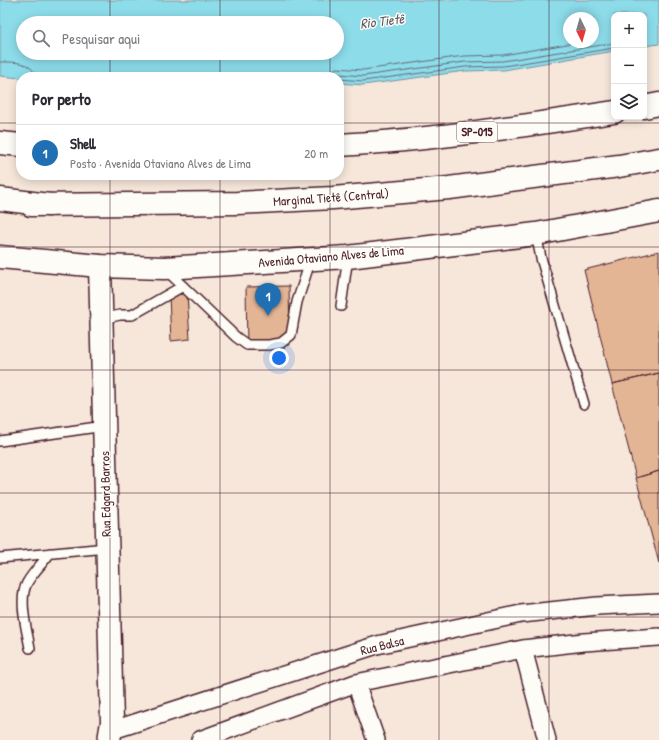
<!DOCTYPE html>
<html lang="pt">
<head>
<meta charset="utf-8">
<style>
	body { margin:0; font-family:"Patrick Hand",sans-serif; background:#f7f7f7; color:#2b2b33 }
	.controls { position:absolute; right:12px; top:12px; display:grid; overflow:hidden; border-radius:8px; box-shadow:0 2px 10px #0003 }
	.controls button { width:36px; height:36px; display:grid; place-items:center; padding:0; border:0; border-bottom:1px solid #e1e1e2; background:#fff; color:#2b2b33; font:20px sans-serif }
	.compass { position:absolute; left:563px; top:12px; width:36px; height:36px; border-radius:50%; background:#fff; box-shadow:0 2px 10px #0003; rotate:175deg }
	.you { position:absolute; left:279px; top:358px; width:14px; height:14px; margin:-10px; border:3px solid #fff; border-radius:50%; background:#1a73e8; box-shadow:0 0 0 6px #1a73e833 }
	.badge { display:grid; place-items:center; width:26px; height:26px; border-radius:50%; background:#1f6fb2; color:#fff; font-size:13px; font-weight:700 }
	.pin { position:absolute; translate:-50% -33px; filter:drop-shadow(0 1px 2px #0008) }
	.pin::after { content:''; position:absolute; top:21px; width:14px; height:12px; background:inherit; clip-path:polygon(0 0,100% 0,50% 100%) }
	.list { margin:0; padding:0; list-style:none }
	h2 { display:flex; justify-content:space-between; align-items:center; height:52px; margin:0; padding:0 16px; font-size:17px }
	h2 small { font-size:13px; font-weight:400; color:#7c7c81 }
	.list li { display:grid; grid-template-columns:26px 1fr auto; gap:12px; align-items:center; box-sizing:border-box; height:56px; padding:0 16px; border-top:1px solid #e1e1e2 }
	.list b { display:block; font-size:15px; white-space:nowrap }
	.list p { margin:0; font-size:13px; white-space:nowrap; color:#7c7c81 }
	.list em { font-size:13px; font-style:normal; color:#7c7c81 }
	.icon { flex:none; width:22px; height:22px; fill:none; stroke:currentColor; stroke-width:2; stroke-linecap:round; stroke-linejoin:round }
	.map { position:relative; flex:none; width:659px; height:740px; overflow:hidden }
	.search { position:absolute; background:#fff; box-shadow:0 2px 10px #0003; left:16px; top:16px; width:328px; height:44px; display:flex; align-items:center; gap:10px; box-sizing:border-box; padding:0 14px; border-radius:22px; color:#7c7c81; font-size:15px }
	.panel { position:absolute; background:#fff; box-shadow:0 2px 10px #0003; left:16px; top:72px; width:328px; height:108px; border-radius:16px }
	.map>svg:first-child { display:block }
	.water { fill:#8ddcea; stroke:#72909e; fill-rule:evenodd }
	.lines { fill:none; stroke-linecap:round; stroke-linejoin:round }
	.shore { stroke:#656b77; stroke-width:1 }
	.building { fill:#e4b595; stroke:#4a1f2b }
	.service-casing { stroke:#4a1f2b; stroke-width:12 }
	.minor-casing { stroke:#4a1f2b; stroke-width:20 }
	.secondary-casing { stroke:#4a1f2b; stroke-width:25 }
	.trunk-casing { stroke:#4a1f2b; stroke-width:25 }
	.motorway-casing { stroke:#4a1f2b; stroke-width:25 }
	.service { stroke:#fdfcf7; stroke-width:9 }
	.minor { stroke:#fdfcf7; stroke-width:17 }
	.secondary { stroke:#fdfcf7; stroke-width:22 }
	.trunk { stroke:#fdfcf7; stroke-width:22 }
	.motorway { stroke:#fdfcf7; stroke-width:22 }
	.grid { fill:none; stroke:#4a1f2b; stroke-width:1; stroke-opacity:0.55 }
	.labels { text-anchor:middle; stroke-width:3; stroke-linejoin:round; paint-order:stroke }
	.shield { fill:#fdfcf7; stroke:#806168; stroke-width:1 }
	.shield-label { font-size:12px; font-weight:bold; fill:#4a1f2b }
	.street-label { font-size:13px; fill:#4a1f2b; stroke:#fdfcf7 }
	.water-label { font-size:14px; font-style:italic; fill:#5e5864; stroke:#fdfcf7 }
</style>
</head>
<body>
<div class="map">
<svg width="659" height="740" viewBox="0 0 659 740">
	<rect width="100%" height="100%" fill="#f6e7da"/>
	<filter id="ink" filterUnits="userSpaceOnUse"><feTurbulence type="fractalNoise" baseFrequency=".025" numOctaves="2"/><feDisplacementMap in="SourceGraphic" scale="8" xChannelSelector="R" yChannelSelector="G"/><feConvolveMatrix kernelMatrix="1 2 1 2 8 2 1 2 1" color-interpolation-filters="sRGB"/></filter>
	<g filter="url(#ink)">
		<path class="water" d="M0,0H659V44L644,46V15H614V51L504,70L465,71L363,85L339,83V77H21V78L0,76ZM569,18H593V42H569ZM23,23H337V53H23Z"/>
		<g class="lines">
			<path class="shore" d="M0,62C14,62 32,61 36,77
				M326,77L330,71L337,68L363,70L464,56L503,55L579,42
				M333,77L339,74L363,76L465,62L503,61L614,43
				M339,79L363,81L465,67L504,66L614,48"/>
		</g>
		<path class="building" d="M659,251V373L612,384L584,270Z
			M289,286L290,345L247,346L246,287Z
			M187,294L190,339L171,341L169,295Z
			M659,373V471L636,478L612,384Z
			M659,471V563L636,478Z"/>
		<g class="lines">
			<g class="service-casing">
				<path id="service" d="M536,234L541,258L584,404
					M166,270L236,337L247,345H269L281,343L291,335L297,302L311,259
					M341,306L348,257
					M101,319L120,315H132L183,286
					M0,441L104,426
					M0,558L107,548
					M30,648C27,631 18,599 27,583C33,572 43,563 50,553"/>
			</g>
			<g class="minor-casing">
				<path id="minor" d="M523,649L547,740
					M356,683L376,740
					M113,730L377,645L521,614L597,606L659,603
					M200,740L356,683L523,649L584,642L659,637"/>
			</g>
			<g class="secondary-casing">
				<path id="secondary" d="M100,266L112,722L109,740"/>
			</g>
			<g class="trunk-casing">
				<path id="trunk" d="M31,205L237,203L333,198L449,188L619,166L659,159
					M0,257L100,266L164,268L348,257L536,234L659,211"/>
			</g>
			<g class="motorway-casing">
				<path id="motorway" d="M644,107L659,104
					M0,143L21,145
					M339,145C431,140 523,126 614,112
					M0,199L49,205"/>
			</g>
			<use href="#service" class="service"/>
			<use href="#minor" class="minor"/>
			<use href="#secondary" class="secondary"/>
			<use href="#trunk" class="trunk"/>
			<use href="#motorway" class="motorway"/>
		</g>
	</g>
	<path class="grid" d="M110,0V23M220,0V23M330,0V23M439,0V740M549,0V740M110,53V77M220,53V77M330,53V77M0,123H21M339,123H659M110,175V740M220,175V740M330,175V740M0,247H659M0,370H659M0,493H659M0,617H659"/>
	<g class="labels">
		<rect class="shield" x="457" y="122" width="40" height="20" rx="3"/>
		<g class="shield-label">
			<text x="477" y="136">SP-015</text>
		</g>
		<g class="street-label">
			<text transform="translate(331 197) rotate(-4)" y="5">Marginal Tietê (Central)</text>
			<text transform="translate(331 256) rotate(-5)" y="5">Avenida Otaviano Alves de Lima</text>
			<text transform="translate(105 494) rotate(-91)" y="5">Rua Edgard Barros</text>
			<text transform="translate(382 645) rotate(-14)" y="5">Rua Balsa</text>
		</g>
		<g class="water-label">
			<text transform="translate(382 21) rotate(-7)" y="5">Rio Tietê</text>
		</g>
	</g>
</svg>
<div class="controls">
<button>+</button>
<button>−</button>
<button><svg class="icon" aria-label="layers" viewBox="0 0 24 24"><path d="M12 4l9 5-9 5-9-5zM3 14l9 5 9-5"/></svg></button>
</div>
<svg class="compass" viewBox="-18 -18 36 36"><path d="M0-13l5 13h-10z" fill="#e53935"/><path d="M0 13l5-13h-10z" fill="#7c7c81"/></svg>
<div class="you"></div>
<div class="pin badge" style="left:268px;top:316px">1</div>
<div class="search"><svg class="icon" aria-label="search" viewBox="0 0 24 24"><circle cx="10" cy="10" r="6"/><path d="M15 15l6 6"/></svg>Pesquisar aqui</div>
<section class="panel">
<h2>Por perto<small></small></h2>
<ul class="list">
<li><span class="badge">1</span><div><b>Shell</b><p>Posto · Avenida Otaviano Alves de Lima</p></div><em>20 m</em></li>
</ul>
</section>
</div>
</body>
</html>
